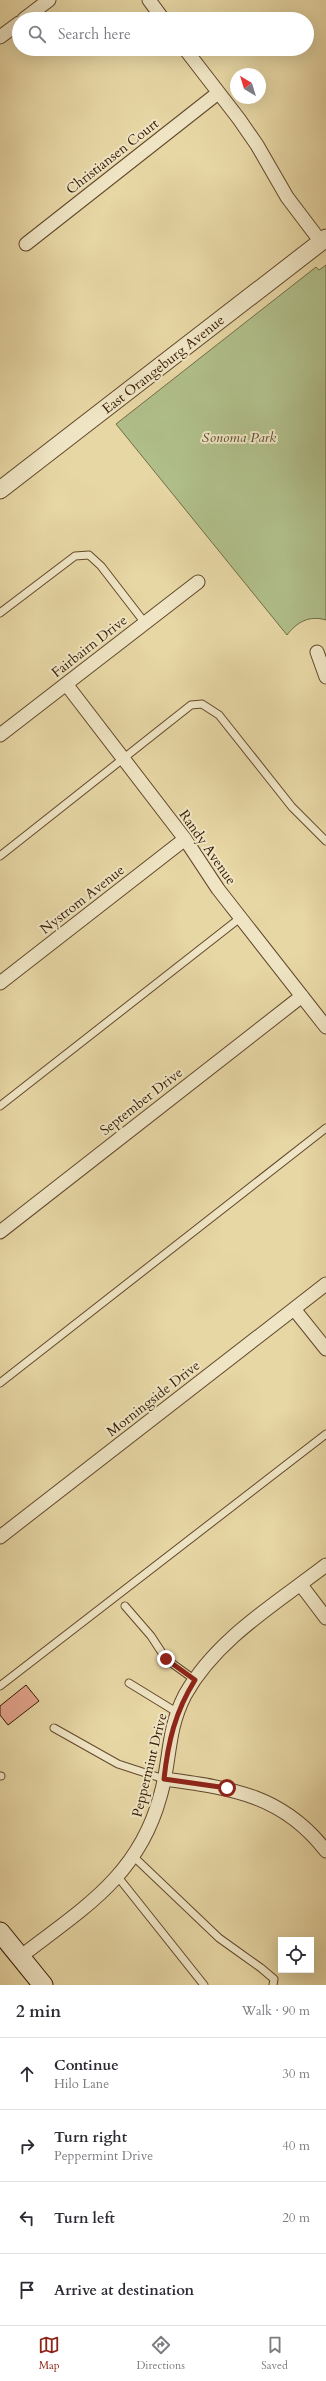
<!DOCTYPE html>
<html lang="en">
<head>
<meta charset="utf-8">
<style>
	body { margin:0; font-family:Cardo,serif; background:#f7f7f7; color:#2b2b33 }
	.controls { position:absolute; right:12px; bottom:12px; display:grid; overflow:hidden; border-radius:0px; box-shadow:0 4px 16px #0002 }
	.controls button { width:36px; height:36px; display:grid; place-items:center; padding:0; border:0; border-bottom:1px solid #e1e1e2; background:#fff; color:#2b2b33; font:20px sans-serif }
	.compass { position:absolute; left:230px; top:68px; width:36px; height:36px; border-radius:50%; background:#fff; box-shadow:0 4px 16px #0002; rotate:322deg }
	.stop { position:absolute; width:12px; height:12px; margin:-9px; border:3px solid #8f2418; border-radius:50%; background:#fff }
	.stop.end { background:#8f2418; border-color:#fff; box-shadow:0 1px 4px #0008 }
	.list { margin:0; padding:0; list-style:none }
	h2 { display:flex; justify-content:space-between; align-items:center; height:52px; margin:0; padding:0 16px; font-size:17px }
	h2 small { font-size:13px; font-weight:400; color:#7c7c81 }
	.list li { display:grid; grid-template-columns:26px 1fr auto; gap:12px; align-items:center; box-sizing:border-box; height:72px; padding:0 16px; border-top:1px solid #e1e1e2 }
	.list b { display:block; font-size:15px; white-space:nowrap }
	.list p { margin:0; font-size:13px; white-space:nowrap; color:#7c7c81 }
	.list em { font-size:13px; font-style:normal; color:#7c7c81 }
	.icon { flex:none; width:22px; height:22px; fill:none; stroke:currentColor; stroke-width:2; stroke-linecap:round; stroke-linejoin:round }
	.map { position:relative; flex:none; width:326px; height:1985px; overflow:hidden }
	.search { position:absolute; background:#fff; box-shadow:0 4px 16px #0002; left:12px; right:12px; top:12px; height:44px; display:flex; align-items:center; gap:10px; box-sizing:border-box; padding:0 14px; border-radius:22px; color:#7c7c81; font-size:15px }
	.sheet { height:340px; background:#fff }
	nav { display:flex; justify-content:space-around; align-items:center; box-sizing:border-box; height:56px; border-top:1px solid #e1e1e2; background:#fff; font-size:11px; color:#7c7c81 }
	nav a { display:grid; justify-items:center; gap:2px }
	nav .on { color:#8f2418 }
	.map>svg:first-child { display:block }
	.green { fill:#b0bf8a; stroke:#726c46 }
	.building { fill:#e4a58e; stroke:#351903 }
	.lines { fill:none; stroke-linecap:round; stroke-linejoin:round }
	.service-casing { stroke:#62482c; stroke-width:9 }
	.minor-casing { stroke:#62482c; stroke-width:15 }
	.tertiary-casing { stroke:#62482c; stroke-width:19 }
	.secondary-casing { stroke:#351903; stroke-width:21 }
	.service { stroke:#efe5c4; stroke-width:7 }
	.minor { stroke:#efe5c4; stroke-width:13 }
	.tertiary { stroke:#efe5c4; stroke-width:17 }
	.secondary { stroke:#efe5c4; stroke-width:19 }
	.route { stroke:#8f2418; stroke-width:5 }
	.labels { text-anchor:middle; stroke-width:4; stroke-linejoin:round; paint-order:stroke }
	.street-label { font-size:14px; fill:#351903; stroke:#efe5c4 }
	.park-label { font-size:14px; font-style:italic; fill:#5a4b2c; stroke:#efe5c4 }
</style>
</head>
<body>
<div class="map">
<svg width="326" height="1985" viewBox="0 0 326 1985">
	<rect width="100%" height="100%" fill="#e7d7a5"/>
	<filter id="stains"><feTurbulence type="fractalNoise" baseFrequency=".005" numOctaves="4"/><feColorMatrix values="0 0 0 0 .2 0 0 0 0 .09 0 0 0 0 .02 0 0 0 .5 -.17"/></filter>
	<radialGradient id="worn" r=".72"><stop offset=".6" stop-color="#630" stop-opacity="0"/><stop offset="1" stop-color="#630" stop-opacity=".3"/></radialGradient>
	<path class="green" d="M326,265V620C309,615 297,622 287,635L116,424L316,267L319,270Z"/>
	<path class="building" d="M26,1685L39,1701L8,1725L0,1715V1706Z"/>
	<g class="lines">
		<g class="service-casing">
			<path id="service" d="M0,613L75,556L89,555L101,566L145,623
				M0,856L191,705L202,704L219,715L292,807L326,841
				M0,1106L240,918
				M0,1383L326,1128
				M125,1606L151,1636L166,1659L195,1680
				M129,1683L178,1713
				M0,1686L326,1434
				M54,1728L118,1764L164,1779
				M0,1776H1
				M134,1857L219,1938L261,1968L274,1979L273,1985
				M118,1877L204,1985"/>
		</g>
		<g class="minor-casing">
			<path id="minor" d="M149,0L163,19
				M24,19L49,0
				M0,37L19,23
				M185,49L239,119L257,145L287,197L321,242
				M26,244L218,93
				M317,652L326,677
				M66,684L185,839L218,889L326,1027
				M0,735L198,582
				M0,983L185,839
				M0,1232L302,996
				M294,1309L326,1349
				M0,1537L326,1284
				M301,1585L326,1618
				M164,1779C230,1788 282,1794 326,1851
				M20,1957C82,1909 138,1877 160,1797C171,1761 166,1732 185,1695C216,1639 277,1603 326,1565"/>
		</g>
		<g class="tertiary-casing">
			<path id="tertiary" d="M0,490L326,238"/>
		</g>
		<g class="secondary-casing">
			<path id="secondary" d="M0,1932L43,1985"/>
		</g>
		<use href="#service" class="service"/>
		<use href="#minor" class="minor"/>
		<use href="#tertiary" class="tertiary"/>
		<use href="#secondary" class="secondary"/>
	</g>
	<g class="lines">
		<path class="route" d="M166,1659L195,1680C175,1712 168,1742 164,1779L227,1788"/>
	</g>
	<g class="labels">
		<g class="street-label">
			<text transform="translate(112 156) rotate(-38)" y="5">Christiansen Court</text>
			<text transform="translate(163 364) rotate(-38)" y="5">East Orangeburg Avenue</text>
			<text transform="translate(89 646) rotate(-38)" y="5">Fairbairn Drive</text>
			<text transform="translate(208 847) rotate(55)" y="5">Randy Avenue</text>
			<text transform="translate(82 899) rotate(-38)" y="5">Nystrom Avenue</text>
			<text transform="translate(141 1101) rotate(-38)" y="5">September Drive</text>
			<text transform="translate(153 1398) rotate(-38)" y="5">Morningside Drive</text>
			<text transform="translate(149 1765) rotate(-76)" y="5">Peppermint Drive</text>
		</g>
		<g class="park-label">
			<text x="239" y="442">Sonoma Park</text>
		</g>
	</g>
	<rect width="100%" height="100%" filter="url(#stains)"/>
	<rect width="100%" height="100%" fill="url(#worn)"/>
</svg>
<div class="controls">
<button><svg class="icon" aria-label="locate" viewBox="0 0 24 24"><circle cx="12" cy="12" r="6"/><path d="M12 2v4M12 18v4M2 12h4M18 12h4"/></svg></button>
</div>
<svg class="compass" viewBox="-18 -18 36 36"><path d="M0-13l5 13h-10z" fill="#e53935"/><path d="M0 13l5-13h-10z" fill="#7c7c81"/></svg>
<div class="stop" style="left:227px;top:1788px"></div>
<div class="stop end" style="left:166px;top:1659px"></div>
<div class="search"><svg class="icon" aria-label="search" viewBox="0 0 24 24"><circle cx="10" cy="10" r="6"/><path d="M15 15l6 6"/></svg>Search here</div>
</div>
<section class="sheet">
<h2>2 min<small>Walk · 90 m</small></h2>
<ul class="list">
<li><svg class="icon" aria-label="ahead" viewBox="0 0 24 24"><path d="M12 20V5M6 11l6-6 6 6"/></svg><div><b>Continue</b><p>Hilo Lane</p></div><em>30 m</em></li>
<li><svg class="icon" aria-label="right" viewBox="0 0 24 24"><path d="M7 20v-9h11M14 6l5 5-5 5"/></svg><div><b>Turn right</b><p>Peppermint Drive</p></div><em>40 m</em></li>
<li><svg class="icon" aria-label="left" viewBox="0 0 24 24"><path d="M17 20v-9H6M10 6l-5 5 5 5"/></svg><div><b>Turn left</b></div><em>20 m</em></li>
<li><svg class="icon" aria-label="arrive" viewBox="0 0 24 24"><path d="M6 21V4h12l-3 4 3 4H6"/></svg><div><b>Arrive at destination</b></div></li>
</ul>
</section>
<nav>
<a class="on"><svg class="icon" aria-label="map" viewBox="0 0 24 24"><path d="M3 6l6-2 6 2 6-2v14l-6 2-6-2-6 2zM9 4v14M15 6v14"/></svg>Map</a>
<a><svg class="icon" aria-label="directions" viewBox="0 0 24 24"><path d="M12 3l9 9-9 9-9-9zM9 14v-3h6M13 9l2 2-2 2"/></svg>Directions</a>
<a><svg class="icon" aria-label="saved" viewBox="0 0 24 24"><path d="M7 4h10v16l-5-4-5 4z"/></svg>Saved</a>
</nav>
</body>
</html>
